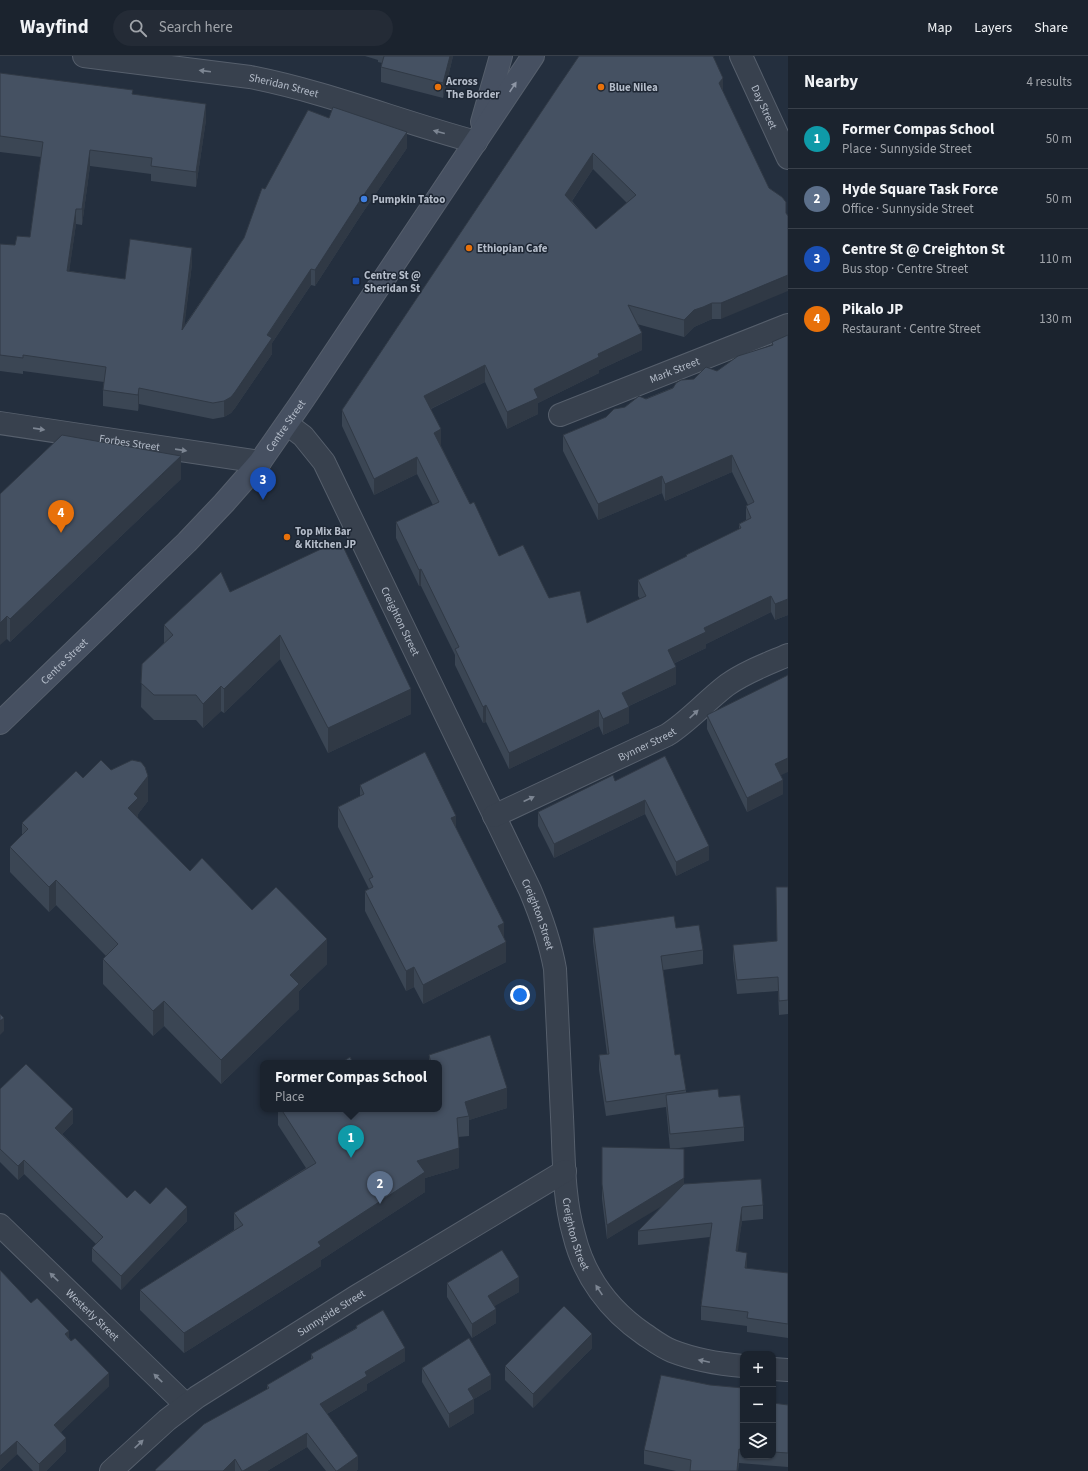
<!DOCTYPE html>
<html lang="en">
<head>
<meta charset="utf-8">
<style>
	body { margin:0; font-family:"Source Sans 3",sans-serif; background:#242b36; color:#f1f3f6 }
	.controls { position:absolute; right:12px; bottom:12px; display:grid; overflow:hidden; border-radius:8px; box-shadow:0 1px 3px #0004 }
	.controls button { width:36px; height:36px; display:grid; place-items:center; padding:0; border:0; border-bottom:1px solid #39404a; background:#1b232e; color:#f1f3f6; font:20px sans-serif }
	.you { position:absolute; left:520px; top:939px; width:14px; height:14px; margin:-10px; border:3px solid #fff; border-radius:50%; background:#1a73e8; box-shadow:0 0 0 6px #1a73e833 }
	.badge { display:grid; place-items:center; width:26px; height:26px; border-radius:50%; background:#db2777; color:#fff; font-size:13px; font-weight:700 }
	.pin { position:absolute; translate:-50% -33px; filter:drop-shadow(0 1px 2px #0008) }
	.pin::after { content:''; position:absolute; top:21px; width:14px; height:12px; background:inherit; clip-path:polygon(0 0,100% 0,50% 100%) }
	.popup { position:absolute; left:260px; top:1004px; width:182px; height:52px; box-sizing:border-box; display:grid; place-content:center; border-radius:8px; background:#1b232e; filter:drop-shadow(0 1px 3px #0005); font-size:13px; white-space:nowrap; color:#a0a4aa }
	.popup b { font-size:15px; color:#f1f3f6 }
	.popup::after { content:''; position:absolute; left:50%; top:100%; margin-left:-8px; border:8px solid transparent; border-top-color:#1b232e }
	.list { margin:0; padding:0; list-style:none }
	h2 { display:flex; justify-content:space-between; align-items:center; height:52px; margin:0; padding:0 16px; font-size:17px }
	h2 small { font-size:13px; font-weight:400; color:#a0a4aa }
	.list li { display:grid; grid-template-columns:26px 1fr auto; gap:12px; align-items:center; box-sizing:border-box; height:60px; padding:0 16px; border-top:1px solid #39404a }
	.list b { display:block; font-size:15px; white-space:nowrap }
	.list p { margin:0; font-size:13px; white-space:nowrap; color:#a0a4aa }
	.list em { font-size:13px; font-style:normal; color:#a0a4aa }
	.icon { flex:none; width:22px; height:22px; fill:none; stroke:currentColor; stroke-width:2; stroke-linecap:round; stroke-linejoin:round }
	.map { position:relative; flex:none; width:788px; height:1415px; overflow:hidden }
	header { display:flex; align-items:center; gap:24px; box-sizing:border-box; height:56px; padding:0 20px; background:#1b232e; border-bottom:1px solid #39404a }
	header strong { font-size:19px }
	nav { display:flex; gap:22px; margin-inline-start:auto; font-size:14px }
	.search { width:280px; height:36px; background:#242b36; display:flex; align-items:center; gap:10px; box-sizing:border-box; padding:0 14px; border-radius:22px; color:#a0a4aa; font-size:15px }
	main { display:flex }
	aside { flex:1; background:#1b232e }
	.map>svg:first-child { display:block }
	.lines { fill:none; stroke-linecap:round; stroke-linejoin:round }
	.minor-casing { stroke:#565f6c; stroke-width:24 }
	.tertiary-casing { stroke:#565f6c; stroke-width:24 }
	.secondary-casing { stroke:#565f6c; stroke-width:24 }
	.minor { stroke:#38414e; stroke-width:22 }
	.tertiary { stroke:#38414e; stroke-width:22 }
	.secondary { stroke:#465061; stroke-width:22 }
	.wall { fill:#3b4654; fill-rule:evenodd }
	.shaded-wall { fill:#303945 }
	.building { fill:#455162; stroke:#303945; fill-rule:evenodd }
	.oneway { fill:#7c8592 }
	.oneway2 { fill:#8e96a5 }
	.food-dot { fill:#e8710a; stroke:#1d2633; stroke-width:1.5 }
	.shop-dot { fill:#3f7fe0; stroke:#1d2633; stroke-width:1.5 }
	.transit-dot { fill:#1a4fb4; stroke:#1d2633; stroke-width:1.5 }
	.labels { text-anchor:middle; stroke-width:3; stroke-linejoin:round; paint-order:stroke }
	.poi-label { font-size:11px; font-weight:bold; fill:#b4bcc9; stroke:#1d2633; text-anchor:start }
	.street-label { font-size:11px; fill:#b4bcc9; stroke:#1d2633 }
</style>
</head>
<body>
<header>
<strong>Wayfind</strong>
<div class="search"><svg class="icon" aria-label="search" viewBox="0 0 24 24"><circle cx="10" cy="10" r="6"/><path d="M15 15l6 6"/></svg>Search here</div>
<nav><a>Map</a><a>Layers</a><a>Share</a></nav>
</header>
<main>
<div class="map">
<svg width="788" height="1415" viewBox="0 0 788 1415">
	<rect width="100%" height="100%" fill="#242f3e"/>
	<g class="lines">
		<g class="minor-casing">
			<g id="minor">
				<path id="s1" d="M84,0L250,21C327,36 401,66 476,86"/>
				<path id="s2" d="M560,359L788,269"/>
				<path id="s3" d="M0,367L260,406"/>
				<path id="s4" d="M287,368L303,380L324,406L530,834C541,860 550,885 555,913C557,962 560,1012 562,1061C564,1100 563,1141 574,1179C584,1220 609,1254 644,1278C653,1284 662,1291 672,1295C695,1304 719,1308 743,1310"/>
				<path id="s5" d="M494,760L667,679C689,665 706,645 727,629C745,616 767,608 788,599"/>
				<path id="s6" d="M0,1169L186,1349"/>
				<path d="M773,1313L788,1314"/>
				<path id="s7" d="M111,1415L167,1364L197,1341L357,1240L565,1115"/>
			</g>
		</g>
		<g class="tertiary-casing">
			<g id="tertiary">
				<path id="s8" d="M741,0L788,102"/>
			</g>
		</g>
		<g class="secondary-casing">
			<g id="secondary">
				<path d="M482,66L501,0"/>
				<path id="s9" d="M0,667L187,486L224,447L260,406L303,344L533,0"/>
			</g>
		</g>
		<use href="#minor" class="minor"/>
		<use href="#tertiary" class="tertiary"/>
		<use href="#secondary" class="secondary"/>
	</g>
	<path class="wall" d="M365,0H453L443,42L381,26V11L382,7L378,6V4Z
		M0,17L133,39L206,64L196,131L151,125V118L90,110L82,169L76,168L69,215L125,223L192,208L184,270L244,182L265,133L407,92L361,159L315,230L311,229L272,287V298L235,352L231,357L224,361L213,363L139,348L138,355L103,350V334L104,326L23,315V318L0,315V188L15,189L30,181L41,101L0,96Z
		M723,22L721,263H712L694,271L684,281L637,268L642,294L599,314V317L538,347V358L507,373L485,326L431,353L441,390L470,448L499,500L549,542L587,567L640,543L638,540V524L686,501V499L739,473V468L746,464V450L748,449L732,416L665,445L662,437L598,464L563,395V379L606,361L625,351L694,323L717,315L772,289V286L788,279V559L775,564L771,556L706,588V592L675,607L676,628L629,650V667L603,679L599,670L509,713L486,666L483,667L455,609V599L421,530H419L396,482V466L433,449L417,418L374,439L342,370V354L560,28ZM593,113L627,147L596,173L572,145Z
		M181,423L10,586L7,583L0,438Z
		M230,536L411,658L328,697L280,603L224,657L221,655L203,672L196,664H154L141,651L142,608L164,587V569Z
		M707,659L781,719L783,738L747,756L707,673Z
		M665,700L709,804L676,820L645,758L554,802L538,770V756L615,725Z
		M111,714L148,745L138,758V763L190,815L252,854L327,908L299,935V953L221,1028L164,970L153,980L103,928V903L106,900L56,849L49,856L10,816V791L22,779V767L83,722Z
		M360,729L456,772L504,882L506,906L423,948L414,931L406,935L365,855V835L369,833L338,771V751L360,741Z
		M776,831H788V958L779,959L778,935L737,938L733,903V889L777,885Z
		M593,872H676L703,894V908L663,914L675,999L686,1034V1037L719,1041L744,1071V1085L670,1093L666,1051L606,1060L599,1014V999L607,998L593,886Z
		M429,999L507,1052L469,1064V1080L458,1081L459,1112L425,1122V1136L321,1204V1210L184,1297L140,1254V1234L234,1174V1157L306,1112L278,1069V1053H439V1007H429Z
		M0,1033L73,1067L62,1078L127,1142L150,1148L187,1165L121,1234L92,1205V1192L96,1188L24,1118L18,1124L0,1106Z
		M602,1091L684,1128L763,1149V1163L742,1165L737,1196L747,1212L788,1217V1282L747,1276V1270L701,1264V1250L710,1181L638,1189V1175L664,1148L607,1183L602,1143Z
		M0,1214L31,1247L69,1282L109,1330L61,1376L66,1395L46,1415H33L17,1398L0,1414Z
		M447,1227L519,1236L494,1250L496,1267L472,1282L447,1241Z
		M356,1270L405,1305L367,1328V1334L327,1358L358,1413L356,1415H326L307,1391L267,1415H155V1414L267,1333V1329L311,1303V1298L356,1272Z
		M592,1292L533,1352L505,1324V1310Z
		M422,1312L491,1333L474,1343V1357L449,1372L422,1326Z
		M710,1329L743,1332V1400H773V1347L788,1349V1411L739,1407L738,1415H676L644,1408V1394Z"/>
	<path class="shaded-wall" d="M450,0H453L443,42V27Z
		M723,22V39L719,27Z
		M206,48V64L196,131V116Z
		M407,76V92L361,159L315,230V214L361,143Z
		M90,94V110L82,169V153Z
		M593,97V113L565,155V139Z
		M76,153V168L67,231V215Z
		M192,192V208L182,290V274Z
		M311,213V229L272,287V298L235,352L231,357L224,361V345Z
		M788,219V235L721,263V247Z
		M712,247V263L694,271L684,281V264L694,254Z
		M642,277V294L599,314V317L538,347V358L507,373V356L534,333L598,298Z
		M485,309V326L424,356V340Z
		M139,332V348L138,355V339Z
		M441,373V390L434,393V377Z
		M732,399V416L665,445V428Z
		M181,400V423L10,586V563Z
		M417,401V418L374,439V423Z
		M662,420V437L598,464V448Z
		M421,513V530H419V514Z
		M771,540V556L706,588V592L668,610V594L704,572Z
		M788,543V559L775,564V548Z
		M7,560V583L0,589V567Z
		M280,579V603L224,657V633Z
		M676,611V628L622,653V637Z
		M221,630V655L203,672V648Z
		M411,633V658L328,697V672Z
		M486,649V666L483,667V651Z
		M629,651V667L603,679V663Z
		M599,654V670L509,713V697Z
		M788,702V716L775,722V708Z
		M148,720V745L138,758V767L128,752L134,738Z
		M783,724V738L747,756V742Z
		M645,744V758L554,802V788Z
		M456,760V779L451,762Z
		M709,790V804L676,820V806Z
		M56,824V849L49,856V831Z
		M504,867V887L506,886V906L423,948V929L498,870Z
		M327,883V908L299,935V953L221,1028V1004L290,919Z
		M414,911V931L406,935V915Z
		M164,945V970L153,980V955Z
		M4,962V975L0,979V965Z
		M507,1032V1052L469,1064V1060L465,1046Z
		M73,1053V1067L55,1085V1072Z
		M459,1092V1112L425,1122V1136L321,1204V1210L184,1297V1277L318,1186L417,1105Z
		M24,1104V1118L18,1124V1110Z
		M684,1122V1137L607,1183V1169Z
		M187,1151V1165L121,1234V1220Z
		M742,1151V1165L736,1209V1195Z
		M747,1197V1211L745,1226V1212Z
		M519,1221V1236L488,1254V1240Z
		M496,1253V1267L472,1282V1268Z
		M69,1275V1288L65,1278Z
		M592,1278V1292L533,1352V1338Z
		M405,1292V1305L367,1328V1334L320,1362V1348L365,1316Z
		M109,1317V1330L54,1383V1369Z
		M491,1319V1333L474,1343V1357L449,1372V1358L468,1333Z
		M307,1377V1391L267,1415H243Z
		M66,1382V1395L46,1415H39V1408Z
		M17,1385V1398L0,1414V1400Z
		M739,1393L738,1415H737Z
		M358,1400V1413L356,1415H337Z
		M235,1403V1415H223Z"/>
	<path class="building" d="M384,0H450L443,27L381,11Z
		M579,0H713L723,22L719,27L769,132L782,141L786,146V157L788,160V219L721,247H712L703,251L694,254L684,264L628,249L642,277L598,298L599,301L534,333L538,342L507,356L485,309L424,340L441,373L434,377L470,448L474,446L499,500L523,489L549,542L580,535L587,567L646,540L638,524L687,500L686,499L741,472L739,468L751,462L746,450L754,446L732,399L665,428L662,420L598,448L563,379L606,361L614,353L625,351L639,340L646,343L673,332L676,327L681,324L694,323L706,311L717,315L738,300L773,289L772,286L788,279V543L775,548L771,540L704,572L706,576L668,594L676,611L622,637L629,651L603,663L599,654L509,697L486,649L483,651L455,593L459,591L421,513L419,514L396,466L439,446L417,401L374,423L342,354L560,28ZM593,97L636,139L596,173L565,139Z
		M0,17L133,34L132,38L206,48L196,116L151,110L152,102L90,94L82,153H76L67,215L125,223L130,183L192,192L182,274L244,182L262,132L265,133L308,54L329,62L333,51L407,76L361,143L315,214L311,213L267,279L272,282L235,336L231,341L224,345L213,347L139,332L138,339L103,334L106,311L23,299V302L0,299V188L15,189L17,180L30,181L43,86L0,80Z
		M62,379L181,400L10,563L7,560L0,567V438Z
		M340,484L411,633L328,672L280,579L224,633L221,630L203,648L196,639H154L141,627L142,608L173,579L164,569L221,516L230,536Z
		M788,619V702L775,708L783,724L747,742L707,659Z
		M425,696L456,760L451,762L504,867L498,870L506,886L423,929L414,911L406,915L365,835L373,831L369,823L373,821L338,751L364,738L360,729Z
		M665,700L709,790L676,806L645,744L554,788L538,756L613,719L615,725Z
		M101,704L111,714L132,704L141,706L145,711L148,720L134,738L138,742L128,752L190,815L202,802L252,854L276,831L327,883L290,919L299,928L221,1004L164,945L153,955L103,903L118,888L56,824L49,831L10,791L28,773L22,767L76,715L83,722Z
		M776,831H788V944L779,945L778,921L737,924L733,889L777,885Z
		M674,860L676,872L699,869L703,894L661,900L675,999L680,998L686,1034L606,1046L599,999L609,998L593,872Z
		M0,958L4,962L0,965Z
		M490,979L507,1032L465,1046L469,1060L457,1062L459,1092L417,1105L425,1116L318,1186L321,1190L184,1277L140,1234L243,1169L234,1157L316,1107L281,1053H439V1007H431L429,999Z
		M350,1001L353,1007H341Z
		M26,1008L73,1053L55,1072L127,1142L135,1134L150,1148L166,1131L187,1151L121,1220L92,1192L103,1181L24,1104L18,1110L0,1093V1033Z
		M718,1033L719,1041L740,1039L744,1071L670,1078L666,1039Z
		M602,1091L684,1093V1122L607,1169L602,1128Z
		M761,1123L763,1149L742,1151L736,1195L747,1197L745,1212L788,1217V1268L747,1262L748,1256L701,1250L712,1167L638,1175L684,1128Z
		M502,1194L519,1221L488,1240L496,1253L472,1268L447,1227Z
		M0,1214L31,1247L37,1242L69,1275L65,1278L71,1285L75,1282L109,1317L54,1369L66,1382L39,1408L17,1385L0,1400Z
		M564,1250L592,1278L533,1338L505,1310Z
		M383,1254L405,1292L365,1316L367,1320L320,1348L358,1400L337,1415H336L307,1377L243,1415H242L235,1403L223,1415H156L155,1414L204,1368L269,1332L267,1329L313,1302L311,1298L357,1272L356,1270Z
		M469,1282L491,1319L468,1333L474,1343L449,1358L422,1312Z
		M661,1319L710,1329L743,1332V1394L739,1393L737,1415H690L691,1404L644,1394Z
		M773,1347L788,1349V1397L773,1396Z"/>
	<defs><path id="oneway-solid" d="M-6-.8H1V-3.2L6.5 0L1 3.2V.8H-6Z"/></defs>
	<g class="oneway">
		<use href="#oneway-solid" transform="translate(205 15) rotate(-173)"/>
		<use href="#oneway-solid" transform="translate(439 76) rotate(-165)"/>
		<use href="#oneway-solid" transform="translate(39 373) rotate(8)"/>
		<use href="#oneway-solid" transform="translate(181 394) rotate(8)"/>
		<use href="#oneway-solid" transform="translate(694 658) rotate(-43)"/>
		<use href="#oneway-solid" transform="translate(529 743) rotate(-25)"/>
		<use href="#oneway-solid" transform="translate(54 1221) rotate(-136)"/>
		<use href="#oneway-solid" transform="translate(599 1234) rotate(-124)"/>
		<use href="#oneway-solid" transform="translate(704 1305) rotate(-168)"/>
		<use href="#oneway-solid" transform="translate(158 1322) rotate(-136)"/>
		<use href="#oneway-solid" transform="translate(139 1388) rotate(-43)"/>
	</g>
	<use class="oneway2" href="#oneway-solid" transform="translate(513 31) rotate(-56)"/>
	<g class="food-dot">
		<circle cx="438" cy="31" r="4"/>
		<circle cx="601" cy="31" r="4"/>
		<circle cx="469" cy="192" r="4"/>
		<circle cx="287" cy="481" r="4"/>
	</g>
	<circle class="shop-dot" cx="364" cy="143" r="4"/>
	<rect class="transit-dot" x="352" y="221" width="8" height="8" rx="2"/>
	<g class="labels">
		<g class="poi-label">
			<text x="446" y="29">Across<tspan x="446" dy="13">The Border</tspan></text>
			<text x="609" y="35">Blue Nilea</text>
			<text x="372" y="147">Pumpkin Tatoo</text>
			<text x="477" y="196">Ethiopian Cafe</text>
			<text x="364" y="223">Centre St @<tspan x="364" dy="13">Sheridan St</tspan></text>
			<text x="295" y="479">Top Mix Bar<tspan x="295" dy="13">&amp; Kitchen JP</tspan></text>
		</g>
		<g class="street-label">
			<text dy="4" stroke="none"><textPath href="#s1" startOffset="202">Sheridan Street</textPath></text>
			<text dy="4" stroke="none"><textPath href="#s8" startOffset="56">Day Street</textPath></text>
			<text dy="4" stroke="none"><textPath href="#s2" startOffset="123">Mark Street</textPath></text>
			<text dy="4" stroke="none"><textPath href="#s9" startOffset="413">Centre Street</textPath></text>
			<text dy="4" stroke="none"><textPath href="#s3" startOffset="131">Forbes Street</textPath></text>
			<text dy="4" stroke="none"><textPath href="#s4" startOffset="230">Creighton Street</textPath></text>
			<text dy="4" stroke="none"><textPath href="#s9" startOffset="89">Centre Street</textPath></text>
			<text dy="4" stroke="none"><textPath href="#s5" startOffset="169">Bynner Street</textPath></text>
			<text dy="4" stroke="none"><textPath href="#s4" startOffset="554">Creighton Street</textPath></text>
			<text dy="4" stroke="none"><textPath href="#s4" startOffset="878">Creighton Street</textPath></text>
			<text dy="4" stroke="none"><textPath href="#s7" startOffset="272">Sunnyside Street</textPath></text>
			<text dy="4" stroke="none"><textPath href="#s6" startOffset="129">Westerly Street</textPath></text>
		</g>
	</g>
</svg>
<div class="controls">
<button>+</button>
<button>−</button>
<button><svg class="icon" aria-label="layers" viewBox="0 0 24 24"><path d="M12 4l9 5-9 5-9-5zM3 14l9 5 9-5"/></svg></button>
</div>
<div class="you"></div>
<div class="pin badge" style="left:351px;top:1102px;background:#0f9aa8">1</div>
<div class="popup"><b>Former Compas School</b>Place</div>
<div class="pin badge" style="left:380px;top:1148px;background:#5c6f8a">2</div>
<div class="pin badge" style="left:263px;top:444px;background:#1a4fb4">3</div>
<div class="pin badge" style="left:61px;top:477px;background:#e8710a">4</div>
</div>
<aside>
<h2>Nearby<small>4 results</small></h2>
<ul class="list">
<li><span class="badge" style="background:#0f9aa8">1</span><div><b>Former Compas School</b><p>Place · Sunnyside Street</p></div><em>50 m</em></li>
<li><span class="badge" style="background:#5c6f8a">2</span><div><b>Hyde Square Task Force</b><p>Office · Sunnyside Street</p></div><em>50 m</em></li>
<li><span class="badge" style="background:#1a4fb4">3</span><div><b>Centre St @ Creighton St</b><p>Bus stop · Centre Street</p></div><em>110 m</em></li>
<li><span class="badge" style="background:#e8710a">4</span><div><b>Pikalo JP</b><p>Restaurant · Centre Street</p></div><em>130 m</em></li>
</ul>
</aside>
</main>
</body>
</html>
